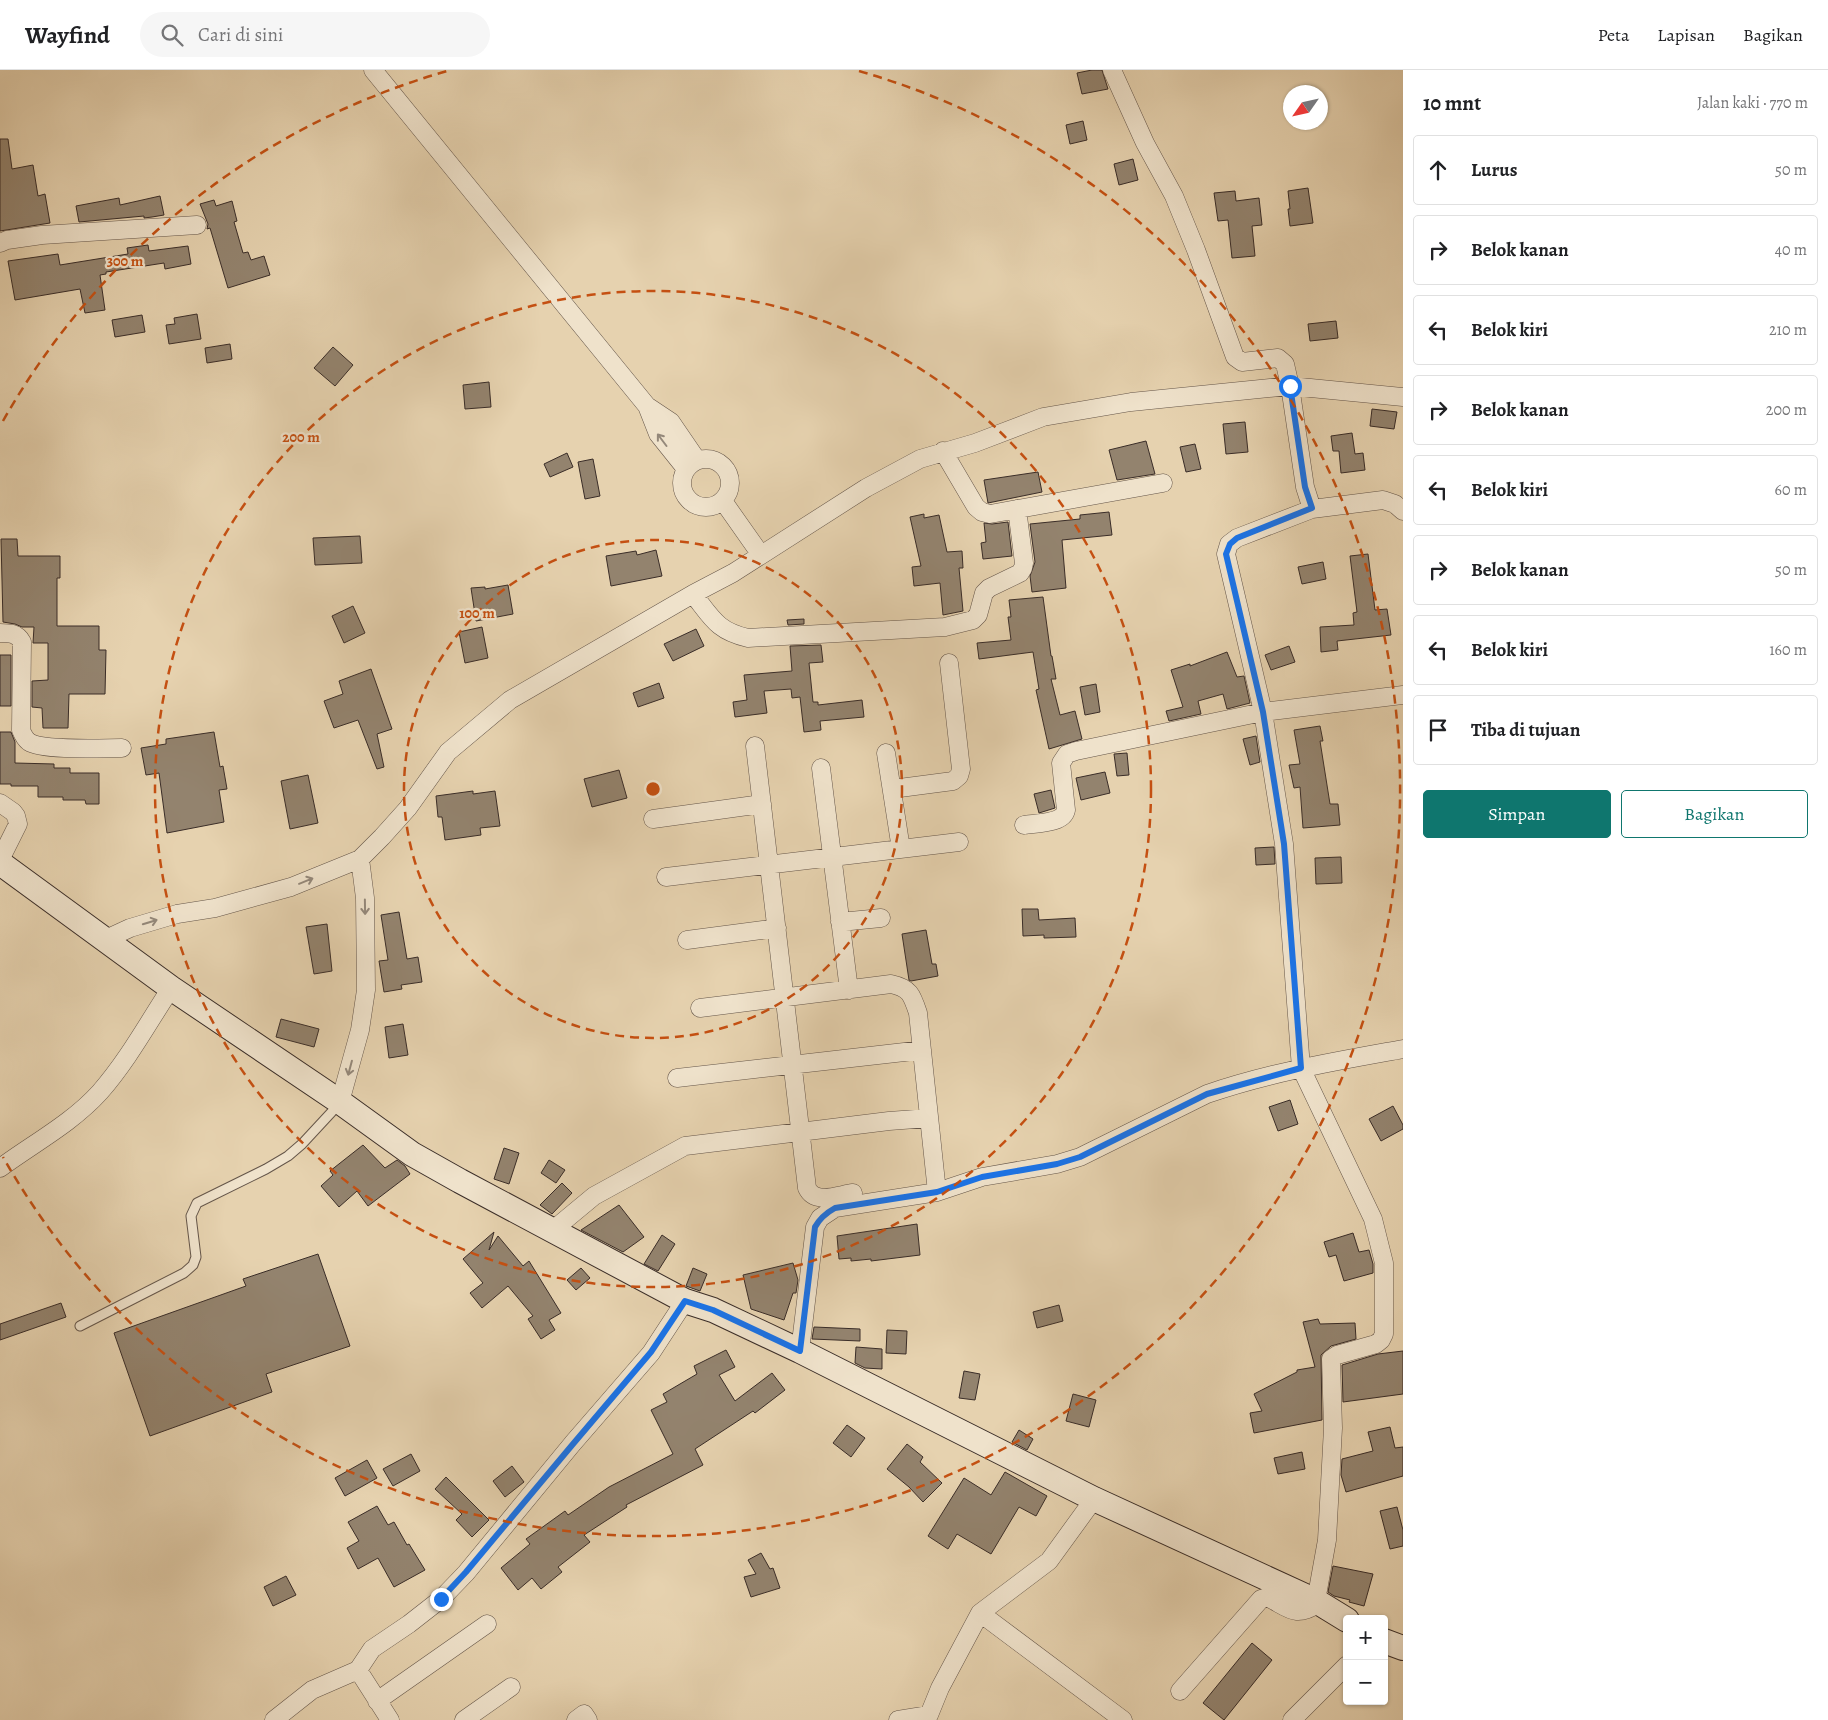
<!DOCTYPE html>
<html lang="id">
<head>
<meta charset="utf-8">
<style>
	body { margin:0; font-family:Alegreya,serif; background:#f6f6f6; color:#202124 }
	.controls { position:absolute; right:15px; bottom:15px; display:grid; overflow:hidden; border-radius:5px; box-shadow:0 1px 4px #0004 }
	.controls button { width:45px; height:45px; display:grid; place-items:center; padding:0; border:0; border-bottom:1px solid #e0e0e0; background:#fff; color:#202124; font:25px sans-serif }
	.compass { position:absolute; left:1283px; top:15px; width:45px; height:45px; border-radius:50%; background:#fff; box-shadow:0 1px 4px #0004; rotate:236deg }
	.stop { position:absolute; width:15px; height:15px; margin:-11px; border:4px solid #1a73e8; border-radius:50%; background:#fff }
	.stop.end { background:#1a73e8; border-color:#fff; box-shadow:0 1px 5px #0008 }
	.list { margin:0; padding:0; list-style:none }
	h2 { display:flex; justify-content:space-between; align-items:center; height:65px; margin:0; padding:0 20px; font-size:21px }
	h2 small { font-size:16px; font-weight:400; color:#757577 }
	.list li { display:grid; grid-template-columns:32px 1fr auto; gap:15px; align-items:center; box-sizing:border-box; height:70px; margin:0 10px 10px; padding:0 10px; border:1px solid #e0e0e0; border-radius:5px }
	.list b { display:block; font-size:19px; white-space:nowrap }
	.list em { font-size:16px; font-style:normal; color:#757577 }
	.actions { display:flex; gap:10px; padding:15px 20px }
	.actions a { flex:1; padding:11px 0; border:1px solid #0f766e; border-radius:5px; text-align:center; font-size:18px; color:#0f766e }
	.actions .main { background:#0f766e; color:#fff }
	.icon { flex:none; width:28px; height:28px; fill:none; stroke:currentColor; stroke-width:2; stroke-linecap:round; stroke-linejoin:round }
	.map { position:relative; flex:none; width:1403px; height:1650px; overflow:hidden }
	header { display:flex; align-items:center; gap:30px; box-sizing:border-box; height:70px; padding:0 25px; background:#fff; border-bottom:1px solid #e0e0e0 }
	header strong { font-size:24px }
	nav { display:flex; gap:28px; margin-inline-start:auto; font-size:18px }
	.search { width:350px; height:45px; background:#f6f6f6; display:flex; align-items:center; gap:12px; box-sizing:border-box; padding:0 18px; border-radius:28px; color:#757577; font-size:19px }
	main { display:flex }
	aside { flex:1; background:#fff }
	.map>svg:first-child { display:block }
	.building { fill:#93836e; stroke:#3a2d28 }
	.lines { fill:none; stroke-linecap:round; stroke-linejoin:round }
	.lane-casing { stroke:#65564a; stroke-width:11 }
	.street-casing { stroke:#65564a; stroke-width:19 }
	.secondary-casing { stroke:#3a2d28; stroke-width:26 }
	.lane { stroke:#efe2cb; stroke-width:9 }
	.street { stroke:#efe2cb; stroke-width:18 }
	.secondary { stroke:#efe2cb; stroke-width:24 }
	.oneway { stroke:#94887a }
	.route { stroke:#1a73e8; stroke-width:6 }
	.ring { fill:none; stroke:#c55012; stroke-width:2.5; stroke-dasharray:9 6 }
	.centre { fill:#c55012; stroke:#efe2cb; stroke-width:2.5 }
	.ring-label { font-size:15px; text-anchor:middle; font-weight:bold; fill:#c55012; stroke:#efe2cb; stroke-width:4.5; stroke-linejoin:round; paint-order:stroke }
</style>
</head>
<body>
<header>
<strong>Wayfind</strong>
<div class="search"><svg class="icon" aria-label="search" viewBox="0 0 24 24"><circle cx="10" cy="10" r="6"/><path d="M15 15l6 6"/></svg>Cari di sini</div>
<nav><a>Peta</a><a>Lapisan</a><a>Bagikan</a></nav>
</header>
<main>
<div class="map">
<svg width="1403" height="1650" viewBox="0 0 1403 1650">
	<rect width="100%" height="100%" fill="#e6d2af"/>
	<filter id="stains"><feTurbulence type="fractalNoise" baseFrequency=".004" numOctaves="4"/><feColorMatrix values="0 0 0 0 .2 0 0 0 0 .09 0 0 0 0 .02 0 0 0 .5 -.17"/></filter>
	<radialGradient id="worn" r=".72"><stop offset=".6" stop-color="#630" stop-opacity="0"/><stop offset="1" stop-color="#630" stop-opacity=".3"/></radialGradient>
	<path class="building" d="M1092,0H1102L1108,19L1082,24L1077,3Z
		M1083,51L1087,70L1070,74L1066,55Z
		M0,69H8L12,99L33,95L38,126L45,124L50,153L0,161Z
		M1133,89L1138,110L1119,115L1114,94Z
		M1308,118L1313,153L1290,156L1288,139H1290L1288,121Z
		M1235,121L1236,131L1259,128L1262,155L1252,156L1255,186L1232,188L1228,150L1218,151L1214,123Z
		M160,126L164,145L152,147L144,148V146L79,152L76,136L119,128L120,135Z
		M214,130L216,136L232,131L237,151L234,152L243,183L248,182L251,190L264,186L270,205L228,218L210,158L207,159L208,154L200,134Z
		M148,175L149,181L188,176L191,194L165,199L164,193L106,202V204L100,205L105,240L85,243L80,219L15,230L8,191L58,184L60,195L128,184L127,178Z
		M197,244L201,269L169,274L166,255L175,254L174,248Z
		M142,245L145,262L115,267L112,250Z
		M1336,251L1338,268L1310,271L1308,254Z
		M230,274L232,289L207,293L205,278Z
		M333,277L353,295L335,316L314,298Z
		M489,312L491,337L465,339L463,315Z
		M1372,339L1397,342L1394,359L1370,356Z
		M1245,352L1248,382L1226,384L1223,354Z
		M1352,363L1355,384L1363,383L1365,400L1341,403L1339,381H1333L1331,366Z
		M1146,371L1155,404L1117,410L1109,380Z
		M1195,374L1201,399L1186,402L1180,377Z
		M567,383L573,397L550,407L544,394Z
		M593,389L600,426L585,429L578,392Z
		M1038,402L1042,422L988,433L984,410Z
		M1109,442L1112,465L1062,470L1066,518L1032,522L1030,506L1035,492L1030,454L1080,449V445Z
		M924,444V448L939,445L947,482L962,481L963,498H959L963,541L943,545L940,513L914,516L912,497L921,496L910,447Z
		M1008,452L1012,486L983,489L981,473L986,472L984,453L992,454Z
		M360,466L362,493L315,495L313,468Z
		M1,469H17L18,486H60V508H57V556H99V580H106L105,624H69L68,658H43L42,638L32,637V611L48,610V573H33L34,557H22L15,554L3,552Z
		M656,480L662,506L611,516L606,486L636,481L637,485Z
		M1368,484L1375,540L1387,539L1391,565L1337,571L1338,580L1321,582L1320,557L1354,555L1353,543L1357,542L1350,486Z
		M1323,492L1326,509L1302,514L1298,497Z
		M508,515L513,544L476,551L471,518L485,517V519Z
		M1043,527L1051,586H1052L1056,609H1051L1060,645L1075,641L1082,669L1049,679L1036,620L1039,619L1033,582L979,589L977,573L1011,570L1008,547H1011L1009,530Z
		M353,536L365,563L344,573L332,546Z
		M804,549V554L788,555L787,550Z
		M482,557L488,588L465,593L459,562Z
		M696,559L704,576L673,591L664,574Z
		M821,575L823,592L809,593L813,632H818V635L862,630L864,647L820,651L821,660L804,662L800,627L792,628L791,619L764,621L767,643L735,647L733,632L747,630L744,605L792,601L790,576Z
		M1289,576L1295,592L1271,600L1265,585Z
		M1227,582L1237,607L1244,606L1250,633L1227,639L1223,624L1198,631L1201,644L1169,651L1166,641L1183,637L1171,600L1190,594V596Z
		M0,585H11V636H0Z
		M371,599L392,659L377,664L384,697L377,699L358,650L334,658L324,631L343,624L339,611Z
		M659,613L664,628L638,637L633,623Z
		M1096,614L1100,642L1085,645L1080,617Z
		M1320,656L1323,671H1320L1330,734H1338L1340,755L1303,758L1300,717L1294,718L1289,695L1300,694L1294,660Z
		M0,662H11L15,672V693L54,694V698H70V703H99V734H86L85,730H63V727H38V716H11V714H0Z
		M214,662L220,697L223,696L227,719L219,720L224,752L167,763L159,703L146,705L141,678L166,674V669Z
		M1256,666L1260,692L1250,695L1243,669Z
		M1127,683L1129,705L1117,706L1114,684Z
		M619,700L627,728L592,737L584,709Z
		M1105,702L1110,723L1081,730L1076,708Z
		M308,705L318,753L290,759L281,711Z
		M1051,720L1055,738L1039,743L1034,724Z
		M473,721V724L495,721L500,756L480,758L481,765L445,770L442,747H438L436,726Z
		M1274,777L1275,794L1256,795L1255,778Z
		M1341,787L1342,813L1316,814L1315,788Z
		M1022,839H1038L1039,850L1075,848L1076,867L1044,868V865L1023,866Z
		M399,842L407,889L418,887L422,912L401,915L402,919L384,922L379,891L388,890L381,845Z
		M327,854L332,901L314,904L306,857Z
		M926,860L932,894H936L938,906L911,911L909,910L902,864Z
		M281,949L319,959L314,977L276,967Z
		M403,954L408,985L389,988L385,957Z
		M1290,1030L1298,1054L1278,1061L1269,1037Z
		M1393,1036L1403,1055V1059L1381,1071L1369,1049Z
		M363,1075L385,1098L397,1090L405,1096L410,1104L368,1136L357,1121L339,1137L321,1116L333,1105L330,1101Z
		M504,1078L519,1083L509,1114L494,1109Z
		M549,1090L565,1100L556,1113L541,1103Z
		M562,1113L572,1123L552,1144L540,1135Z
		M619,1135L644,1167L623,1182L581,1160Z
		M917,1154L920,1185L871,1191V1189L851,1191V1188L839,1189L837,1166Z
		M494,1162L489,1180L498,1166L523,1196L529,1191L561,1243L549,1250L555,1260L541,1269L528,1249L533,1246L508,1216L482,1238L470,1223L483,1213L463,1189Z
		M1353,1163L1359,1182L1369,1180L1373,1194V1203L1344,1211L1336,1185L1329,1187L1324,1172Z
		M662,1165L675,1174L658,1201L644,1194Z
		M318,1184L350,1276L266,1304L272,1322L150,1366L114,1263L246,1216L243,1209Z
		M793,1193L798,1210L796,1223H793L784,1250L751,1239L743,1205Z
		M581,1198L590,1208L576,1220L567,1210Z
		M693,1198L707,1204L700,1221L686,1216Z
		M61,1233L66,1247L0,1270V1254Z
		M1059,1235L1063,1251L1037,1258L1033,1242Z
		M1318,1249L1320,1254L1355,1253L1356,1269L1331,1276L1321,1285L1322,1350L1254,1363L1250,1343L1262,1341L1254,1324L1297,1302V1300L1315,1297L1303,1252Z
		M814,1257L860,1259V1271L812,1269Z
		M887,1260L907,1261L906,1284L886,1283Z
		M856,1277L882,1279V1299L865,1298L855,1293Z
		M726,1280L735,1297L719,1305L735,1331L772,1303L785,1320L755,1343L753,1341L695,1379L703,1395L626,1435L627,1437L584,1465L590,1472L558,1497L562,1502L541,1519L532,1508L518,1520L501,1498L530,1474L526,1469L565,1441L568,1445L609,1417L673,1384L651,1340L667,1332L663,1324L697,1304L694,1296Z
		M1403,1281V1324L1343,1332L1342,1295L1378,1284Z
		M964,1301L980,1304L975,1330L959,1328Z
		M1073,1324L1096,1330L1089,1357L1066,1351Z
		M847,1355L865,1368L851,1387L833,1373Z
		M1390,1357L1395,1378L1403,1377V1406L1346,1422L1341,1405L1342,1389L1373,1381L1368,1362Z
		M1019,1360L1033,1369L1027,1380L1012,1372Z
		M907,1374L923,1387L920,1392L942,1413L923,1432L909,1417L887,1399Z
		M1302,1382L1305,1399L1278,1404L1274,1388Z
		M411,1384L420,1401L393,1416L383,1399Z
		M367,1390L377,1408L345,1426L335,1408Z
		M512,1396L524,1412L505,1427L493,1411Z
		M1005,1402L1047,1426L1036,1446L1019,1437L991,1484L957,1464L948,1479L928,1466L964,1408L991,1425Z
		M446,1407L489,1450L472,1467L456,1450L462,1444L435,1419Z
		M377,1436L388,1455L394,1452L407,1475L409,1474L425,1500L394,1517L378,1488L358,1499L347,1478L359,1471L348,1452Z
		M1397,1437L1403,1460V1476L1390,1479L1380,1441Z
		M761,1483L770,1499L773,1498L780,1518L751,1527L744,1507L756,1504L748,1490Z
		M1333,1496L1373,1504L1364,1536L1349,1532L1350,1530L1334,1526L1328,1522Z
		M286,1506L296,1525L273,1536L264,1517Z
		M1252,1573L1272,1590L1224,1650L1203,1633Z"/>
	<g class="lines">
		<g class="lane-casing">
			<path id="lane" d="M80,1256L184,1203L193,1195L196,1187L191,1146L197,1133L266,1099L288,1086L302,1074L340,1033"/>
		</g>
		<g class="street-casing">
			<path id="street" d="M373,0L647,336L671,352L697,390
				M1112,0L1145,73L1174,126L1196,180L1235,287L1242,292L1278,288L1285,294L1290,316L1305,417L1312,439L1237,468L1229,474L1226,484L1263,642L1284,774L1301,998L1373,1149L1384,1193V1264L1381,1270L1376,1274L1337,1285L1331,1289L1333,1358L1327,1470L1316,1531
				M0,173L7,170L42,165L197,155
				M647,336L658,364L686,399
				M943,381L976,437L982,442L990,444L1163,413
				M682 413a24 24 0 1 1 48 0a24 24 0 1 1-48 0Z
				M723,431L761,485
				M1312,439L1383,430L1395,434L1403,441
				M693,524C712,548 717,561 748,568L945,557L973,550L978,545L984,523L989,518L1020,503L1023,498L1024,493L1017,439
				M0,563C10,563 17,563 22,572L21,660C23,665 25,669 29,672C43,681 104,678 122,678
				M755,676L807,1118C815,1135 838,1125 853,1123
				M886,683L901,779
				M821,698L849,920
				M892,719L953,711L959,706L961,699L949,593
				M0,733L13,742L16,746L18,754L0,790
				M653,749L762,734
				M1024,755C1036,753 1063,754 1066,740L1061,693L1067,684L1076,681L1263,642L1403,625
				M666,807L959,772
				M840,852L881,848
				M104,870L130,858L177,844L215,838L291,817L360,789L382,767L408,738L448,682L510,630L693,524L733,503L866,418L920,389L975,373L1043,347L1131,332L1290,316L1403,327
				M687,870L777,858
				M700,938L891,914C910,918 912,925 918,943L937,1122L835,1138L820,1148L815,1157L800,1281
				M677,1008L922,980
				M340,1032L360,960L366,920L365,828L360,789
				M0,1098C34,1073 72,1053 100,1022C128,990 148,953 171,918
				M937,1122L982,1107L1057,1094L1080,1087L1207,1024C1271,1002 1337,991 1403,979
				M553,1160L594,1126L685,1076L889,1051L929,1048
				M980,1543L1123,1650
				M358,1600L390,1650
				M1180,1621L1261,1529L1267,1527C1289,1538 1295,1549 1319,1533
				M377,1631L487,1554
				M274,1650L312,1620L358,1600L372,1579L409,1554L441,1529L466,1503L573,1373L651,1283L685,1231
				M464,1650L511,1617
				M576,1650L584,1644L588,1650
				M898,1650L929,1645L940,1618L980,1543L1049,1491L1094,1429
				M1292,1650L1347,1595"/>
		</g>
		<g class="secondary-casing">
			<path id="secondary" d="M0,793L171,918L340,1032L412,1084L460,1111L685,1231L713,1240L800,1281L1094,1429L1316,1531L1347,1550
				M1384,1571L1403,1578"/>
		</g>
		<use href="#lane" class="lane"/>
		<use href="#street" class="street"/>
		<use href="#secondary" class="secondary"/>
	</g>
	<defs><path id="oneway-shaft" d="M-6 0H5M1.5-3L5.5 0L1.5 3" fill="none" stroke-width="1.6" stroke-linecap="round" stroke-linejoin="round" transform="scale(1.25)"/></defs>
	<g class="oneway">
		<use href="#oneway-shaft" transform="translate(662 370) rotate(-127)"/>
		<use href="#oneway-shaft" transform="translate(306 811) rotate(-22)"/>
		<use href="#oneway-shaft" transform="translate(365 837) rotate(89)"/>
		<use href="#oneway-shaft" transform="translate(150 852) rotate(-17)"/>
		<use href="#oneway-shaft" transform="translate(350 998) rotate(105)"/>
	</g>
	<g class="lines">
		<path class="route" d="M441,1529L466,1502L573,1374L651,1282L685,1231L713,1240L800,1281L815,1157C820,1148 826,1143 835,1138L937,1122L982,1107L1057,1094L1080,1087L1207,1024L1301,998L1284,774L1263,642L1226,484L1230,474L1237,468L1312,438L1305,417L1290,316"/>
	</g>
	<g class="ring">
		<circle cx="653" cy="719" r="249"/>
		<circle cx="653" cy="719" r="498"/>
		<path d="M3 351A747 747 0 0 1 447 1M859 1A747 747 0 1 1 3 1087"/>
	</g>
	<circle cx="653" cy="719" r="8" class="centre"/>
	<g class="ring-label">
		<text x="125" y="196">300 m</text>
		<text x="301" y="372">200 m</text>
		<text x="477" y="548">100 m</text>
	</g>
	<rect width="100%" height="100%" filter="url(#stains)"/>
	<rect width="100%" height="100%" fill="url(#worn)"/>
</svg>
<div class="controls">
<button>+</button>
<button>−</button>
</div>
<svg class="compass" viewBox="-18 -18 36 36"><path d="M0-13l5 13h-10z" fill="#e53935"/><path d="M0 13l5-13h-10z" fill="#757577"/></svg>
<div class="stop" style="left:1290px;top:316px"></div>
<div class="stop end" style="left:441px;top:1529px"></div>
</div>
<aside>
<h2>10 mnt<small>Jalan kaki · 770 m</small></h2>
<ul class="list">
<li><svg class="icon" aria-label="ahead" viewBox="0 0 24 24"><path d="M12 20V5M6 11l6-6 6 6"/></svg><div><b>Lurus</b></div><em>50 m</em></li>
<li><svg class="icon" aria-label="right" viewBox="0 0 24 24"><path d="M7 20v-9h11M14 6l5 5-5 5"/></svg><div><b>Belok kanan</b></div><em>40 m</em></li>
<li><svg class="icon" aria-label="left" viewBox="0 0 24 24"><path d="M17 20v-9H6M10 6l-5 5 5 5"/></svg><div><b>Belok kiri</b></div><em>210 m</em></li>
<li><svg class="icon" aria-label="right" viewBox="0 0 24 24"><path d="M7 20v-9h11M14 6l5 5-5 5"/></svg><div><b>Belok kanan</b></div><em>200 m</em></li>
<li><svg class="icon" aria-label="left" viewBox="0 0 24 24"><path d="M17 20v-9H6M10 6l-5 5 5 5"/></svg><div><b>Belok kiri</b></div><em>60 m</em></li>
<li><svg class="icon" aria-label="right" viewBox="0 0 24 24"><path d="M7 20v-9h11M14 6l5 5-5 5"/></svg><div><b>Belok kanan</b></div><em>50 m</em></li>
<li><svg class="icon" aria-label="left" viewBox="0 0 24 24"><path d="M17 20v-9H6M10 6l-5 5 5 5"/></svg><div><b>Belok kiri</b></div><em>160 m</em></li>
<li><svg class="icon" aria-label="arrive" viewBox="0 0 24 24"><path d="M6 21V4h12l-3 4 3 4H6"/></svg><div><b>Tiba di tujuan</b></div></li>
</ul>
<div class="actions"><a class="main">Simpan</a><a>Bagikan</a></div>
</aside>
</main>
</body>
</html>
